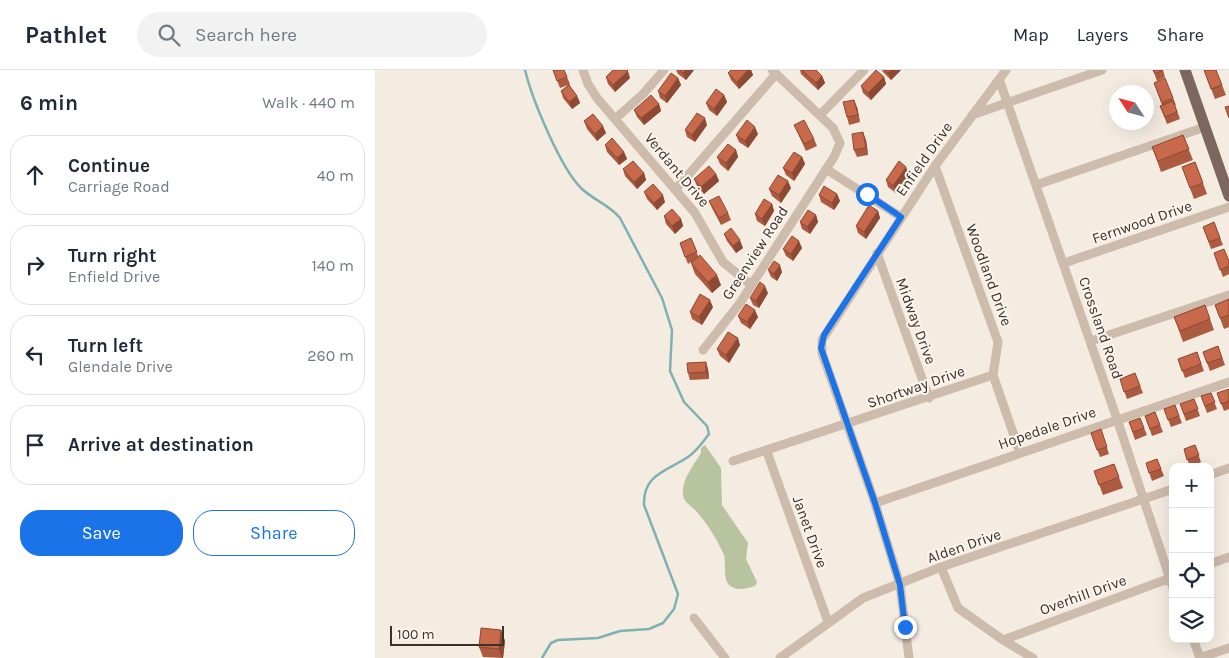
<!DOCTYPE html>
<html lang="en">
<head>
<meta charset="utf-8">
<style>
	body { margin:0; font-family:Karla,sans-serif; background:#f2f2f3; color:#1f2937 }
	.controls { position:absolute; right:15px; bottom:15px; display:grid; overflow:hidden; border-radius:10px; box-shadow:0 5px 20px #0002 }
	.controls button { width:45px; height:45px; display:grid; place-items:center; padding:0; border:0; border-bottom:1px solid #e0e1e3; background:#fff; color:#1f2937; font:25px sans-serif }
	.compass { position:absolute; left:734px; top:15px; width:45px; height:45px; border-radius:50%; background:#fff; box-shadow:0 5px 20px #0002; rotate:306deg }
	.scale { position:absolute; left:15px; bottom:12px; width:114px; box-sizing:border-box; padding-left:5px; border:2px solid #3b302b; border-top:0; font-size:14px; line-height:18px; white-space:nowrap; color:#3b302b; -webkit-text-stroke:4px #fbf5ee; paint-order:stroke }
	.stop { position:absolute; width:15px; height:15px; margin:-11px; border:4px solid #1a73e8; border-radius:50%; background:#fff }
	.stop.end { background:#1a73e8; border-color:#fff; box-shadow:0 1px 5px #0008 }
	.list { margin:0; padding:0; list-style:none }
	h2 { display:flex; justify-content:space-between; align-items:center; height:65px; margin:0; padding:0 20px; font-size:21px }
	h2 small { font-size:16px; font-weight:400; color:#747a83 }
	.list li { display:grid; grid-template-columns:32px 1fr auto; gap:15px; align-items:center; box-sizing:border-box; height:80px; margin:0 10px 10px; padding:0 10px; border:1px solid #e0e1e3; border-radius:20px }
	.list b { display:block; font-size:19px; white-space:nowrap }
	.list p { margin:0; font-size:16px; white-space:nowrap; color:#747a83 }
	.list em { font-size:16px; font-style:normal; color:#747a83 }
	.actions { display:flex; gap:10px; padding:15px 20px }
	.actions a { flex:1; padding:11px 0; border:1px solid #1a73e8; border-radius:20px; text-align:center; font-size:18px; color:#1a73e8 }
	.actions .main { background:#1a73e8; color:#fff }
	.icon { flex:none; width:28px; height:28px; fill:none; stroke:currentColor; stroke-width:2; stroke-linecap:round; stroke-linejoin:round }
	.map { position:relative; flex:none; width:854px; height:588px; overflow:hidden }
	header { display:flex; align-items:center; gap:30px; box-sizing:border-box; height:70px; padding:0 25px; background:#fff; border-bottom:1px solid #e0e1e3 }
	header strong { font-size:24px }
	nav { display:flex; gap:28px; margin-inline-start:auto; font-size:18px }
	.search { width:350px; height:45px; background:#f2f2f3; display:flex; align-items:center; gap:12px; box-sizing:border-box; padding:0 18px; border-radius:28px; color:#747a83; font-size:19px }
	main { display:flex }
	aside { flex:1; background:#fff }
	.map>svg:first-child { display:block }
	.green { fill:#b8c4a0 }
	.lines { fill:none; stroke-linecap:round; stroke-linejoin:round }
	.stream { stroke:#7fb0b2; stroke-width:2.5 }
	.minor { stroke:#cdbbac; stroke-width:9 }
	.major { stroke:#7d675c; stroke-width:11 }
	.wall { fill:#ac5a40 }
	.shaded-wall { fill:#8c4a34 }
	.building { fill:#c8694b; stroke:#8c4a34 }
	.route { stroke:#1a73e8; stroke-width:6 }
	.labels { text-anchor:middle; stroke-width:4; stroke-linejoin:round; paint-order:stroke }
	.street-label { font-size:15px; fill:#3b302b; stroke:#fbf5ee }
</style>
</head>
<body>
<header>
<strong>Pathlet</strong>
<div class="search"><svg class="icon" aria-label="search" viewBox="0 0 24 24"><circle cx="10" cy="10" r="6"/><path d="M15 15l6 6"/></svg>Search here</div>
<nav><a>Map</a><a>Layers</a><a>Share</a></nav>
</header>
<main>
<aside>
<h2>6 min<small>Walk · 440 m</small></h2>
<ul class="list">
<li><svg class="icon" aria-label="ahead" viewBox="0 0 24 24"><path d="M12 20V5M6 11l6-6 6 6"/></svg><div><b>Continue</b><p>Carriage Road</p></div><em>40 m</em></li>
<li><svg class="icon" aria-label="right" viewBox="0 0 24 24"><path d="M7 20v-9h11M14 6l5 5-5 5"/></svg><div><b>Turn right</b><p>Enfield Drive</p></div><em>140 m</em></li>
<li><svg class="icon" aria-label="left" viewBox="0 0 24 24"><path d="M17 20v-9H6M10 6l-5 5 5 5"/></svg><div><b>Turn left</b><p>Glendale Drive</p></div><em>260 m</em></li>
<li><svg class="icon" aria-label="arrive" viewBox="0 0 24 24"><path d="M6 21V4h12l-3 4 3 4H6"/></svg><div><b>Arrive at destination</b></div></li>
</ul>
<div class="actions"><a class="main">Save</a><a>Share</a></div>
</aside>
<div class="map">
<svg width="854" height="588" viewBox="0 0 854 588">
	<rect width="100%" height="100%" fill="#f4ebe1"/>
	<path class="green" d="M330,375L346,398L347,435L373,473L371,489L382,512L380,516C371,518 362,522 354,515C348,509 351,493 349,485C343,471 332,453 322,442C317,436 309,433 308,425C306,410 319,395 326,383V378Z"/>
	<g class="lines">
		<path class="stream" d="M150,0C157,29 185,97 206,118C218,130 235,135 245,148L287,228L297,260L295,301L309,332L332,356L334,364C328,372 322,381 313,387C292,401 268,404 269,435L303,524L299,539L288,553L274,559L245,561L223,568L183,570L176,573L167,588"/>
		<path class="minor" d="M208,0L213,14L222,28L320,143L348,192L376,215
			M624,9L742,349L798,518
			M445,45L489,0
			M597,45L727,0
			M240,49L268,24L289,0
			M560,96L623,272L618,305L645,383
			M451,99L526,147
			M661,115L830,57
			M301,119L401,4
			M502,183L554,328
			M689,193L854,137
			M716,271L854,225
			M328,280L365,233L459,87L465,73L458,58L397,0
			M392,382L453,552
			M358,391L618,305
			M835,405L854,398
			M500,433L854,312
			M835,494L854,487
			M566,497L583,538L628,570L658,588
			M319,548L350,588
			M818,569L825,588
			M628,570L798,507
			M405,588L488,528L566,497L798,419
			M534,588L525,515L500,433L447,283V270L560,96L631,0
			M824,588L854,578"/>
		<path class="major" d="M810,0L854,126"/>
	</g>
	<path class="wall" d="M178,0H189L195,14L194,15L202,26L205,33L197,39L188,28L186,21L193,15L185,18Z
		M301,0H319L311,10L303,4Z
		M356,0H376L378,5L364,19L356,10L353,3Z
		M425,0H441L447,6L450,13L443,20L426,4Z
		M507,0H526L516,10L508,2Z
		M778,0H788L790,7L782,11Z
		M829,0H841L851,25L840,29Z
		M231,7L255,8L240,22L233,14Z
		M509,7L511,14L496,30L488,23L486,16Z
		M303,8L306,15L292,33L285,28L283,21Z
		M790,8L801,35H800L805,49L792,54L785,36L787,35L779,13Z
		M349,25L352,32L342,46L334,40L331,33Z
		M284,34L286,41L269,55L262,47L259,40Z
		M482,37L485,52L474,55L472,47Z
		M209,51L231,63L222,71L212,59Z
		M332,55L320,72L312,67L310,60Z
		M419,55L439,69L442,76L431,81Z
		M383,64L373,78L364,72L361,65Z
		M808,65L818,90L786,102L777,77Z
		M491,70L493,85L482,87L479,80Z
		M230,75L249,82L252,89L244,95L232,82Z
		M361,80L363,87L353,101L345,94L342,87Z
		M427,87L430,94L419,111L411,105L408,98Z
		M820,92L832,124L819,129L807,97Z
		M248,99L269,103L271,110L262,119L250,106Z
		M341,104L344,111L329,124L322,116L319,109Z
		M534,104L521,123L513,117L511,110Z
		M416,118L406,133L397,126L394,119Z
		M269,122L290,132L282,140L272,129Z
		M462,124L465,131L459,140L446,132L444,125Z
		M334,131L353,143L356,150L346,155L337,138Z
		M397,134L399,141L390,156L382,151L380,144Z
		M503,141L505,148L491,169L483,163L481,156Z
		M441,145L443,152L435,164L427,159L425,152Z
		M289,146L306,149L308,156L300,164L291,154Z
		M839,152L848,175L836,179L828,157Z
		M349,164L368,178L361,183L352,171Z
		M316,168L323,186L346,215L337,223L320,204L316,193V192L313,194L305,173Z
		M427,178L418,191L411,186L408,179Z
		M839,183L854,191V204L848,207Z
		M393,200L407,202L402,211L396,207Z
		M393,223L384,238L378,235L375,228Z
		M854,229V257L849,259L840,235Z
		M830,235L839,260L808,272L799,247Z
		M338,237L327,255L317,249L315,242Z
		M363,246L383,247L375,259L366,253Z
		M365,275L354,293L345,286L342,279Z
		M843,276L850,295L835,301L828,282Z
		M822,282L829,301L810,308L803,289Z
		M333,299L334,309L315,310L313,303Z
		M760,303L768,323L752,329L745,309Z
		M854,319V339L849,341L842,323Z
		M836,323L842,339L832,343L826,326Z
		M819,329L825,346L811,351L805,334Z
		M800,335L807,353L796,357L789,339Z
		M780,342L788,362L777,366L770,346Z
		M765,348L772,365L760,370L754,352Z
		M726,359L734,384L725,387L716,363Z
		M820,375L826,392L815,397L809,379Z
		M782,389L789,406L777,411L771,393Z
		M739,394L748,418L728,425L719,401Z
		M126,560L130,571L128,588L108,587L104,577Z"/>
	<path class="shaded-wall" d="M311,0H319L311,10L308,3Z
		M373,0H376L378,5L364,19L362,12Z
		M516,0H526L516,10L513,3Z
		M253,1L255,8L240,22L238,15Z
		M447,6L450,13L443,20L441,13Z
		M509,7L511,14L496,30L493,23Z
		M303,8L306,15L292,33L290,26Z
		M349,25L352,32L342,46L339,39Z
		M202,26L205,33L197,39L194,32Z
		M479,30L482,37L485,52L483,45Z
		M284,34L286,41L269,55L266,48Z
		M330,48L332,55L320,72L317,65Z
		M228,56L231,63L222,71L220,64Z
		M380,57L383,64L373,78L370,71Z
		M488,62L491,70L493,85L491,78Z
		M361,80L363,87L353,101L351,93Z
		M249,82L252,89L244,95L242,88Z
		M427,87L430,94L419,111L417,103Z
		M531,97L534,104L521,123L518,116Z
		M269,103L271,110L262,119L259,112Z
		M341,104L344,111L329,124L326,117Z
		M413,111L416,118L406,133L404,125Z
		M462,124L465,131L459,140L457,133Z
		M288,125L290,132L282,140L279,133Z
		M397,134L399,141L390,156L387,149Z
		M503,141L505,148L491,169L489,162Z
		M441,145L443,152L435,164L432,157Z
		M306,149L308,156L300,164L297,156Z
		M365,170L368,178L361,183L358,176Z
		M424,171L427,178L418,191L416,184Z
		M405,195L407,202L402,211L399,204Z
		M342,205L346,215L337,223L333,212Z
		M390,216L393,223L384,238L381,231Z
		M335,230L338,237L327,255L324,247Z
		M380,240L383,247L375,259L372,252Z
		M363,268L365,275L354,293L351,285Z
		M331,292L333,299L334,309L331,302Z
		M126,560L130,571L128,588H127L124,579Z"/>
	<path class="building" d="M178,0H189L192,7L182,11Z
		M238,0H252L253,1L238,15L231,7Z
		M304,0H311L308,3Z
		M356,0H373L362,12L353,3Z
		M427,0H441L447,6L441,13Z
		M501,0L509,7L493,23L486,16Z
		M510,0H516L513,3Z
		M778,0H788L780,4Z
		M829,0H841L847,15L836,19Z
		M296,3L303,8L290,26L283,21Z
		M790,8L798,28L787,33L779,13Z
		M194,15L202,26L194,32L186,21Z
		M341,19L349,25L339,39L331,33Z
		M276,25L284,34L266,48L259,40Z
		M479,30L483,45L472,47L468,32Z
		M798,31L802,42L790,47L785,36Z
		M854,36V48L850,37Z
		M322,43L330,48L317,65L310,60Z
		M218,44L228,56L220,64L209,51Z
		M372,50L380,57L370,71L361,65Z
		M429,50L439,69L429,74L419,55Z
		M488,62L491,78L479,80L477,64Z
		M808,65L814,79L783,91L777,77Z
		M237,68L249,82L242,88L230,75Z
		M353,74L361,80L351,93L342,87Z
		M419,82L427,87L417,103L408,98Z
		M258,91L269,103L259,112L248,99Z
		M524,91L531,97L518,116L511,110Z
		M820,92L828,113L815,118L807,97Z
		M334,96L341,104L326,117L319,109Z
		M403,105L413,111L404,125L394,119Z
		M278,114L288,125L279,133L269,122Z
		M449,116L462,124L457,133L444,125Z
		M344,126L353,143L344,148L334,131Z
		M389,129L397,134L387,149L380,144Z
		M494,135L503,141L489,162L481,156Z
		M297,139L306,149L297,156L289,146Z
		M433,140L441,145L432,157L425,152Z
		M839,152L845,168L834,172L828,157Z
		M356,158L365,170L358,176L349,164Z
		M417,166L424,171L416,184L408,179Z
		M316,168L322,182L310,187L305,173Z
		M849,179L854,191V196L845,200L839,183Z
		M325,185L342,205L333,212L316,193Z
		M399,191L405,195L399,204L393,200Z
		M385,212L390,216L381,231L375,228Z
		M325,224L335,230L324,247L315,242Z
		M854,229V245L845,248L840,235Z
		M371,234L380,240L372,252L363,246Z
		M830,235L835,249L805,261L799,247Z
		M353,262L363,268L351,285L342,279Z
		M843,276L847,288L832,293L828,282Z
		M822,282L826,294L807,301L803,289Z
		M331,292V302L313,303L312,293Z
		M760,303L765,316L749,322L745,309Z
		M854,319V331L846,334L842,323Z
		M836,323L840,332L830,336L826,326Z
		M819,329L823,339L809,344L805,334Z
		M800,335L804,346L793,350L789,339Z
		M780,342L785,355L775,359L770,346Z
		M765,348L769,358L758,362L754,352Z
		M726,359L732,377L722,380L716,363Z
		M820,375L824,385L812,390L809,379Z
		M782,389L786,399L774,403L771,393Z
		M739,394L744,407L724,415L719,401Z
		M106,558L126,560L124,579L104,577Z"/>
	<g class="lines">
		<path class="route" d="M492,124L526,147L449,265L446,278L500,433L525,515L530,557"/>
	</g>
	<g class="labels">
		<g class="street-label">
			<text transform="translate(549 89) rotate(-55)" y="5">Enfield Drive</text>
			<text transform="translate(302 100) rotate(50)" y="5">Verdant Drive</text>
			<text transform="translate(767 152) rotate(-19)" y="5">Fernwood Drive</text>
			<text transform="translate(380 183) rotate(-57)" y="5">Greenview Road</text>
			<text transform="translate(614 205) rotate(70)" y="5">Woodland Drive</text>
			<text transform="translate(541 251) rotate(70)" y="5">Midway Drive</text>
			<text transform="translate(726 258) rotate(71)" y="5">Crossland Road</text>
			<text transform="translate(541 317) rotate(-19)" y="5">Shortway Drive</text>
			<text transform="translate(672 358) rotate(-19)" y="5">Hopedale Drive</text>
			<text transform="translate(435 462) rotate(70)" y="5">Janet Drive</text>
			<text transform="translate(589 476) rotate(-19)" y="5">Alden Drive</text>
			<text transform="translate(708 525) rotate(-20)" y="5">Overhill Drive</text>
		</g>
	</g>
</svg>
<div class="controls">
<button>+</button>
<button>−</button>
<button><svg class="icon" aria-label="locate" viewBox="0 0 24 24"><circle cx="12" cy="12" r="6"/><path d="M12 2v4M12 18v4M2 12h4M18 12h4"/></svg></button>
<button><svg class="icon" aria-label="layers" viewBox="0 0 24 24"><path d="M12 4l9 5-9 5-9-5zM3 14l9 5 9-5"/></svg></button>
</div>
<svg class="compass" viewBox="-18 -18 36 36"><path d="M0-13l5 13h-10z" fill="#e53935"/><path d="M0 13l5-13h-10z" fill="#747a83"/></svg>
<div class="scale">100 m</div>
<div class="stop" style="left:492px;top:124px"></div>
<div class="stop end" style="left:530px;top:557px"></div>
</div>
</main>
</body>
</html>
